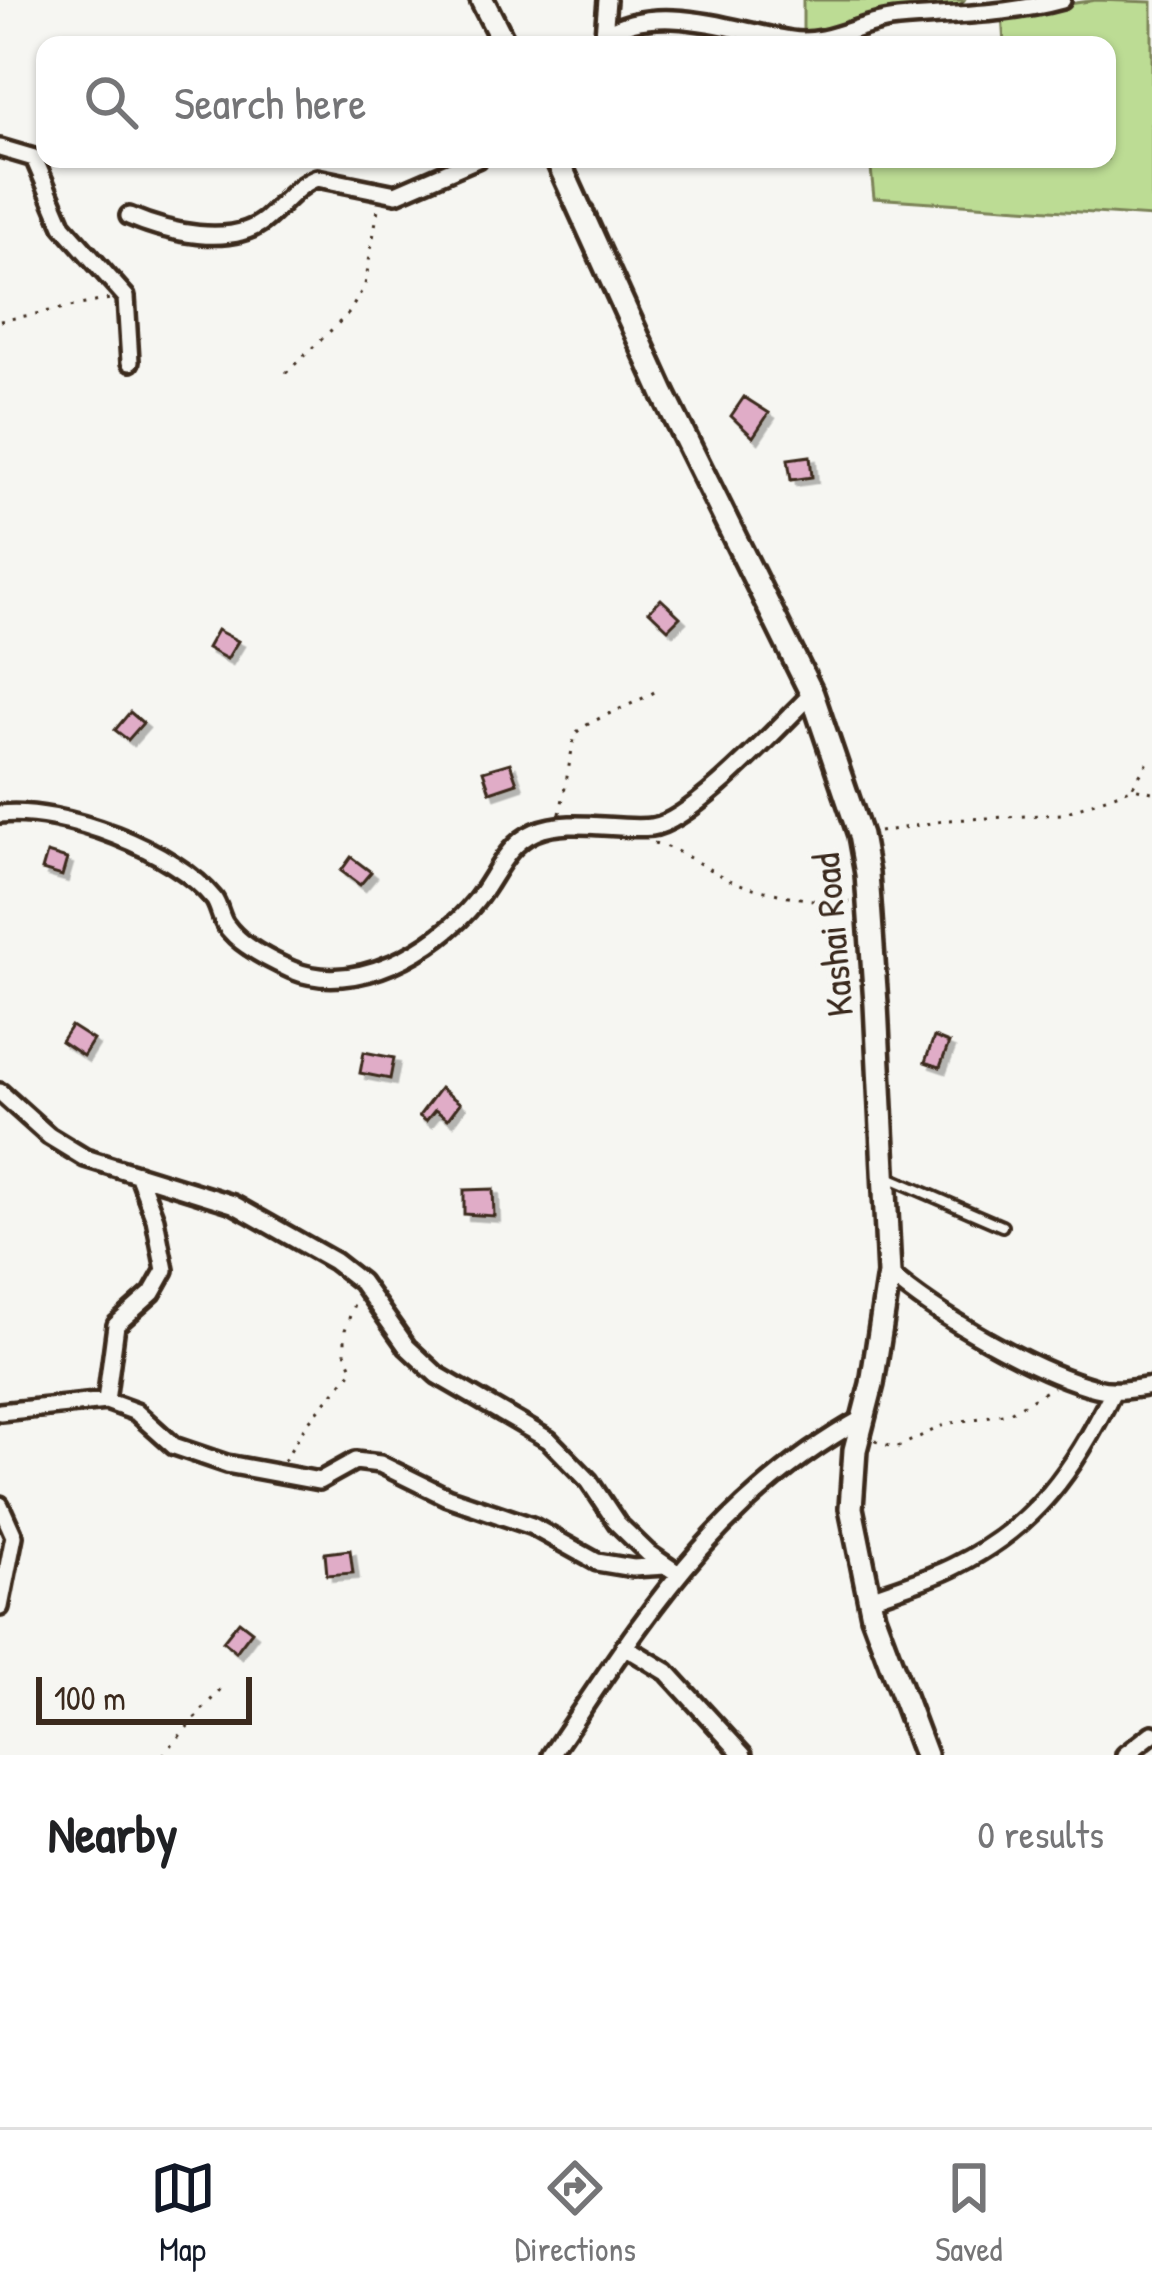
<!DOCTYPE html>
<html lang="en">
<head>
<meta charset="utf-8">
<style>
	body { margin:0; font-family:"Patrick Hand",sans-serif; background:#f2f2f2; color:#202124 }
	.scale { position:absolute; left:36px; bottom:30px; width:216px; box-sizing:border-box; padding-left:12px; border:6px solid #3b2a1e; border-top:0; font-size:33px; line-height:42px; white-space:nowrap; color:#3b2a1e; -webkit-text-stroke:9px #f6f6f2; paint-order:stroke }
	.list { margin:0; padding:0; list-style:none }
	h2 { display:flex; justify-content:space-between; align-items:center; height:156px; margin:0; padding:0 48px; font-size:51px }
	h2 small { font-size:39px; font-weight:400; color:#757577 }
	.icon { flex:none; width:66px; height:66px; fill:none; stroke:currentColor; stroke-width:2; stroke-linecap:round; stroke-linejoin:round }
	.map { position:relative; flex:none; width:1152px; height:1755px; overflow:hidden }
	.search { position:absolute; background:#fff; box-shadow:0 3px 9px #0004; left:36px; right:36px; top:36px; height:132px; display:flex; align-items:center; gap:30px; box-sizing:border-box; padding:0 42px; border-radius:24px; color:#757577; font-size:45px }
	.sheet { height:372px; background:#fff }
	nav { display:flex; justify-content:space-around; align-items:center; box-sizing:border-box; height:168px; border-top:3px solid #e0e0e0; background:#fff; font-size:33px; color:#757577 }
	nav a { display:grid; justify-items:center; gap:6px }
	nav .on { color:#111827 }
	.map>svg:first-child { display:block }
	.green { fill:#bcdc94; stroke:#7c8359; stroke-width:3 }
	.building { fill:#e0acc7; stroke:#3b2a1e; stroke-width:3; filter:url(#shadow) }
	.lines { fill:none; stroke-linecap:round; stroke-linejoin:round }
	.lane-casing { stroke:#3b2a1e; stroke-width:16 }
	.street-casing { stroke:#3b2a1e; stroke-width:24 }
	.secondary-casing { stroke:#3b2a1e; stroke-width:30 }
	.path { stroke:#3b2a1e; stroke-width:3; stroke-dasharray:3 9; stroke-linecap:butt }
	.lane { stroke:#f6f6f2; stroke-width:8 }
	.street { stroke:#f6f6f2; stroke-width:15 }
	.secondary { stroke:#f6f6f2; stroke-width:21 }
	.labels { text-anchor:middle; stroke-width:10; stroke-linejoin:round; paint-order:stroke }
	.street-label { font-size:39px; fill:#3b2a1e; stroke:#f6f6f2 }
</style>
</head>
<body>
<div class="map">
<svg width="1152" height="1755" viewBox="0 0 1152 1755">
	<defs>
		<filter id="shadow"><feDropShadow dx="5.5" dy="5.5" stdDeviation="0" flood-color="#0004"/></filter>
	</defs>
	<rect width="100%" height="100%" fill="#f6f6f2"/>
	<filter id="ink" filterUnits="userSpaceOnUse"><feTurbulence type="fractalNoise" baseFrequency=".00833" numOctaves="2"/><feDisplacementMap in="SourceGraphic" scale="24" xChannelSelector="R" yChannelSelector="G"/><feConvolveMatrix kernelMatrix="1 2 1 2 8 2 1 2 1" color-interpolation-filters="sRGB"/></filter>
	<g filter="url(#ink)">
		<path class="green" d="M803,0H964L946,25L859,31L803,45Z
			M1096,0L1152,2V217L874,198L870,159H1107V45H1004L1002,14Z"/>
		<path class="building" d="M744,397L769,413L753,437L731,416Z
			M810,456L812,477L791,480L788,459Z
			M661,599L680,617L668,629L649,611Z
			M217,630L238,641L227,659L207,648Z
			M130,712L143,723L128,740L115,730Z
			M510,763L517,783L490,792L483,771Z
			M47,853L67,859L62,876L42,870Z
			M351,857L371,872L360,885L341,871Z
			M71,1026L93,1040L83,1056L61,1041Z
			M934,1037L949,1043L940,1067L925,1062Z
			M364,1052L394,1058L390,1079L360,1073Z
			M440,1088L460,1103L448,1119L435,1110L426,1121L419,1116Z
			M493,1189L494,1216L464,1214V1190Z
			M350,1550L353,1573L327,1575L325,1553Z
			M239,1621L252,1631L236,1652L223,1641Z"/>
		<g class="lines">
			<g class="lane-casing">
				<path id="lane" d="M886,1176L1002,1226"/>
			</g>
			<g class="street-casing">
				<path id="street" d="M604,35C658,0 732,31 791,40C829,46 860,22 898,19C953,14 1008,15 1062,0
					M596,45L604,35L607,0
					M0,148L34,158L63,226L126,297L130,362
					M129,216C166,232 231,248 265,220C283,205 295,186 317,178L396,194L477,159
					M0,814C62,807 175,850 214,899C219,906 220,916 225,924C239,945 269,960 292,970C355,996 437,950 476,901C495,878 505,845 535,832C570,817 615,831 652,827C692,822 781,724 812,694
					M0,1092L49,1136L85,1158L233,1204L334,1261L361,1282L407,1347L437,1375L549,1440L589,1481L617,1523L648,1553L677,1573
					M889,1274C936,1315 1034,1372 1096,1388C1114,1393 1133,1389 1152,1386
					M106,1401L116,1325L152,1293L165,1270L155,1219L138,1174
					M0,1412L106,1401L136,1412L174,1446L227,1464L319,1481L355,1461L380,1464L447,1497L532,1526L597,1562L633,1568L666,1566
					M0,1505L14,1536L0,1607
					M868,1599C896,1588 928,1580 955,1566C1036,1526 1075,1469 1113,1391
					M624,1646L667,1672L743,1755
					M551,1755C645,1617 713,1501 865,1417
					M1125,1755L1152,1734"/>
			</g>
			<g class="secondary-casing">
				<path id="secondary" d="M482,0L505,45
					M557,159L664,395L812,694L860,835L867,874L876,1004L889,1274L872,1384L855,1450L851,1508L873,1616L925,1755"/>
			</g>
			<path class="path" d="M0,321L110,299
				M286,373L349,313L365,285L379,203
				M1133,786L1152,756
				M560,814L575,734C587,720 637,704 659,689
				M879,832L949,820L1062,814L1133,788L1152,792
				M654,843C689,852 710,874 740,884C766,893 827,905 853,902
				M875,1441L896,1448L946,1424L1008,1413L1053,1387
				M284,1461L305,1426L353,1370L345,1352V1330L355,1301
				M163,1755L224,1685"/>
			<use href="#lane" class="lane"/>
			<use href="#street" class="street"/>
			<use href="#secondary" class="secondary"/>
		</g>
	</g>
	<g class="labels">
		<g class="street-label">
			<text transform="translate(832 935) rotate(-95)" y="14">Kashai Road</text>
		</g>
	</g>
</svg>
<div class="scale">100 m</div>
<div class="search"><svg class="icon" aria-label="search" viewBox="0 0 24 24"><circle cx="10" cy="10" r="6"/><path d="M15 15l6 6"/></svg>Search here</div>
</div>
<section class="sheet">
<h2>Nearby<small>0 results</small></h2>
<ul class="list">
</ul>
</section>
<nav>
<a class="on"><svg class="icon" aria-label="map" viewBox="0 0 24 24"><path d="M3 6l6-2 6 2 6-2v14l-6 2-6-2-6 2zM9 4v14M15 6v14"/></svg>Map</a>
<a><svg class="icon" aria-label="directions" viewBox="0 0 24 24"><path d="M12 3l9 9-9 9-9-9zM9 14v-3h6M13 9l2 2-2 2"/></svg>Directions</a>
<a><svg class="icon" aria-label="saved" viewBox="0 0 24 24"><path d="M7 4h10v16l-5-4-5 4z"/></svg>Saved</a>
</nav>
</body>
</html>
